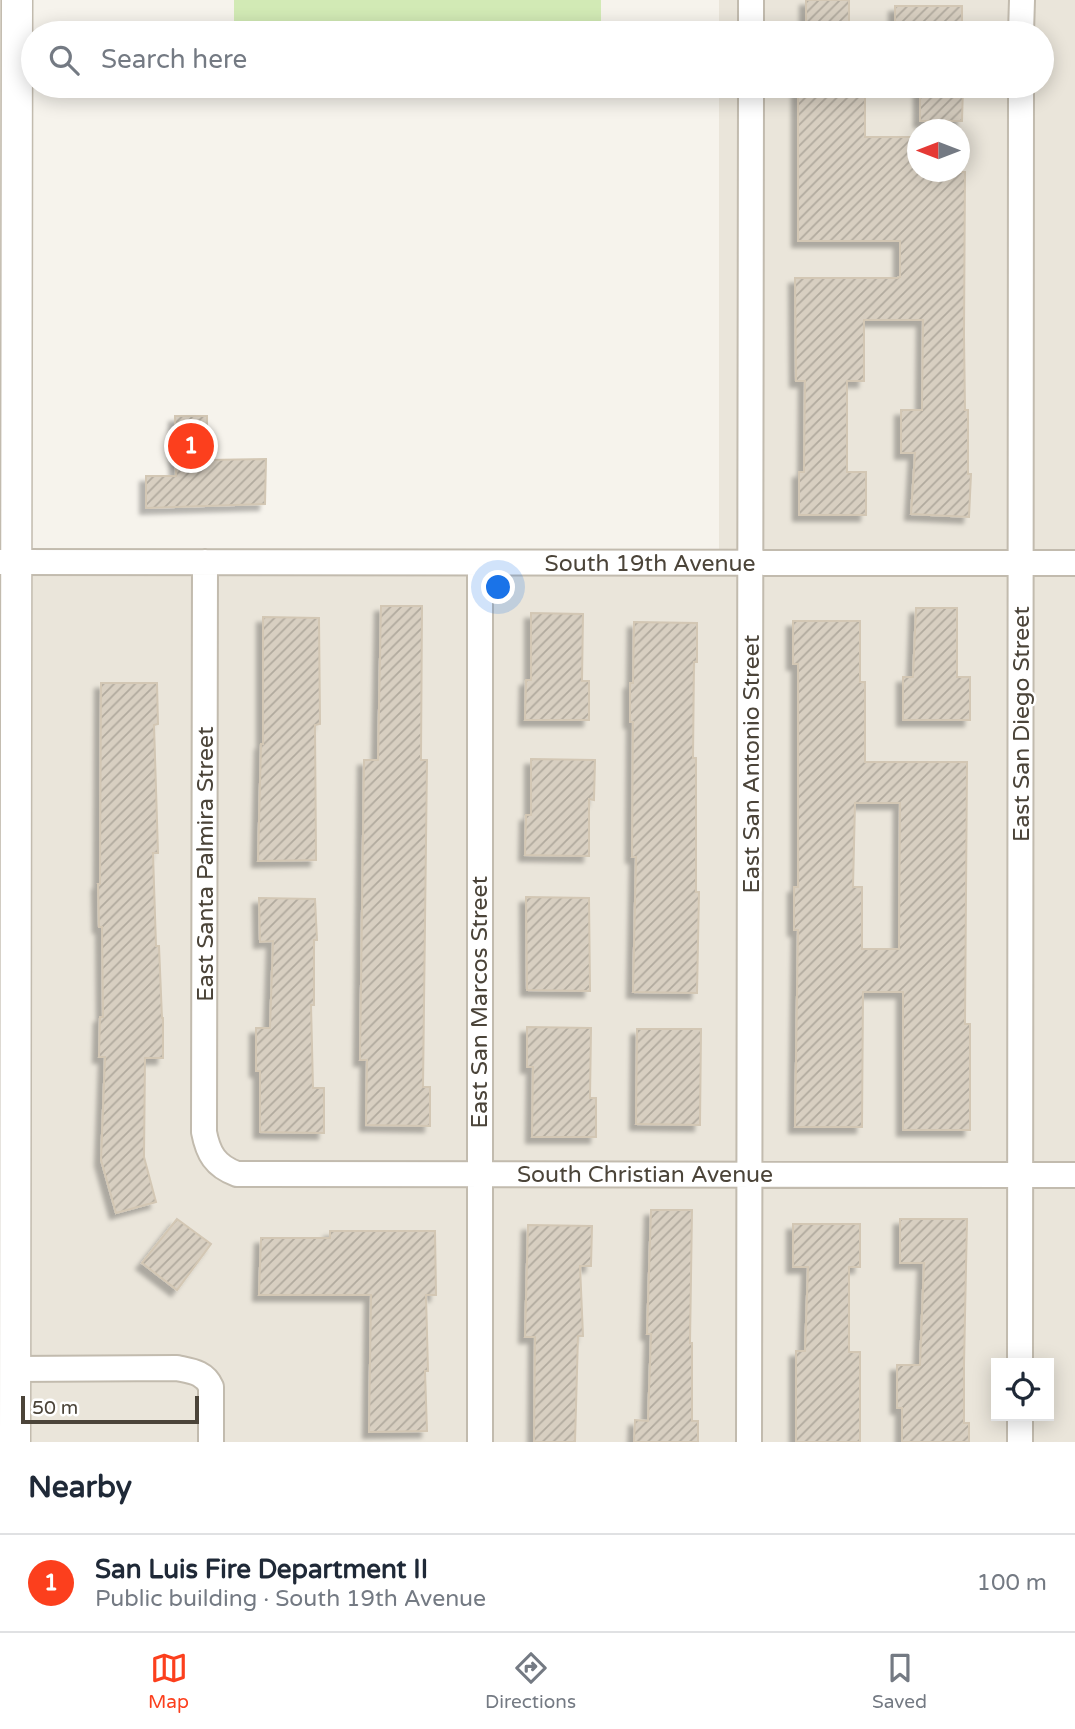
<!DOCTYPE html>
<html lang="en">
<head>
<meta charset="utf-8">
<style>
	body { margin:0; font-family:"Varela Round",sans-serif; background:#f2f2f3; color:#1f2937 }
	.controls { position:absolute; right:21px; bottom:21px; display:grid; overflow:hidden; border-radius:0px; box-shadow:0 4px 18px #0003 }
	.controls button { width:63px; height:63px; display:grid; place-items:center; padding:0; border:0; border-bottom:2px solid #e0e1e3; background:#fff; color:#1f2937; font:35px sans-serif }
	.compass { position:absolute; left:907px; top:119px; width:63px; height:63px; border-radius:50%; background:#fff; box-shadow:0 4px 18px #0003; rotate:270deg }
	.scale { position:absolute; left:21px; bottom:18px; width:178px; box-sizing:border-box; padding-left:7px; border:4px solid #4b4439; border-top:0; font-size:19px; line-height:24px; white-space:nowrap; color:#4b4439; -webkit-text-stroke:5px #fff; paint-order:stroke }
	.you { position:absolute; left:499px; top:588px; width:24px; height:24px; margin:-18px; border:5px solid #fff; border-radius:50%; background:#1a73e8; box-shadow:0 0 0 10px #1a73e833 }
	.badge { display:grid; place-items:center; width:46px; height:46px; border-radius:50%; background:#fc3f1d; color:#fff; font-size:23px; font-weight:700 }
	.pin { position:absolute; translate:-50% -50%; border:4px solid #fff; box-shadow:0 2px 7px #0006 }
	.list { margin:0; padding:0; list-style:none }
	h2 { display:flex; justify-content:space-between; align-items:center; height:91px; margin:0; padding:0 28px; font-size:30px }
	h2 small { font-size:23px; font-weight:400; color:#747a83 }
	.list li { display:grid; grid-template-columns:46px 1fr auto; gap:21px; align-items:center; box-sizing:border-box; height:98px; padding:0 28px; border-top:2px solid #e0e1e3 }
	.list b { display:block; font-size:26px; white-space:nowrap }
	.list p { margin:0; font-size:23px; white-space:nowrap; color:#747a83 }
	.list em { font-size:23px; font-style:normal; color:#747a83 }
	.icon { flex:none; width:38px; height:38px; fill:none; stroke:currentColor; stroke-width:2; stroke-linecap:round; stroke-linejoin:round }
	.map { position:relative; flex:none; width:1075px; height:1442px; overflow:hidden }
	.search { position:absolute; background:#fff; box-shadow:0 4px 18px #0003; left:21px; right:21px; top:21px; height:77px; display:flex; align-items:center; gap:18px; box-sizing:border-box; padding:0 24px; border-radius:38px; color:#747a83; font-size:26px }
	.sheet { height:189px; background:#fff }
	nav { display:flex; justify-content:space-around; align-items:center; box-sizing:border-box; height:98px; border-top:2px solid #e0e1e3; background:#fff; font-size:19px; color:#747a83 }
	nav a { display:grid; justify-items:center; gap:4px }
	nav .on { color:#fc3f1d }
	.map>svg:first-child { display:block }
	.residential { fill:#eae5da; fill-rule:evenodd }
	.pitch { fill:#d2eab5 }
	.building { fill:url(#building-hatch); stroke:#d3c7b4; stroke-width:2; fill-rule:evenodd; filter:url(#shadow) }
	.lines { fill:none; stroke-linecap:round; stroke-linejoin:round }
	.minor-casing { stroke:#c2bbae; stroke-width:28 }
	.tertiary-casing { stroke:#c2bbae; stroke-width:33 }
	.minor { stroke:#fff; stroke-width:24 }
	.tertiary { stroke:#fff; stroke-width:30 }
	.labels { text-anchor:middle; stroke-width:5; stroke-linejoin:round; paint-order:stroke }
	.street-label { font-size:23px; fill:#4b4439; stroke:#fff }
</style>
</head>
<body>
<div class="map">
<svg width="1075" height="1442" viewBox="0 0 1075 1442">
	<defs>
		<pattern id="building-hatch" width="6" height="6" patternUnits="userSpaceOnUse" patternTransform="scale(1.75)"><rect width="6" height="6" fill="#d8cfc1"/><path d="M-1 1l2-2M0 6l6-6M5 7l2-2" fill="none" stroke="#b1aa9e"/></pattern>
		<filter id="shadow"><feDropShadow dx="-6" dy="6" stdDeviation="2" flood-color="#0004"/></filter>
	</defs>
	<rect width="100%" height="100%" fill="#f6f3ec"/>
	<path class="residential" d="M0,0H17L15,562H719V86H1042V33H719V0H1075V1442H0ZM918,130H960V172H918ZM996,1363H1049V1416H996Z"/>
	<path class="pitch" d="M234,0H601V33H234Z"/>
	<path class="building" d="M806,0H849V33H806Z
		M895,6H962V33H895Z
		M798,86H865V137H918V172H965L964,335L965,410H968V474H971L969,517L911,514L915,453H901V410H922L923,320H864V381H847V472H866V515H799V472H804L805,381H796L795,278H897L900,277V241H798Z
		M920,86H963L962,121H920Z
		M175,416H207V460L266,459L265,504L146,508V476H176Z
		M381,606H422L421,760H427L423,1087H430V1126L366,1125L367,1060H360L364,760H378Z
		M916,608H957V677H970V720H903V677H913Z
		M531,613L583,614L582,681H589V720H525L526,680H531Z
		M263,617L319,618L320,724L315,725L316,860L258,861L261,744H263Z
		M793,621H860V682H865V762H967L965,1024H970V1130H903V992H863L862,1127H795L798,930H794V887H798V664H793ZM855,803H900L899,949H862V887H853Z
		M634,622L697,623V662H694L693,758H696V892H699L697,993L633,992L636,857H632L633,722H630V683H633Z
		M101,683H157L158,724L154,725L158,853H153L156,946H159L162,1018H163V1058H145L144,1157L156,1202L116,1213L101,1160L105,1057H99L100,1017H103L102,927H99L98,884H100Z
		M531,759L595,760L594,800L589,799V856L525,855L526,815H531Z
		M526,897L589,898L590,991L527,990Z
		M259,898L315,899L317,940H314V1005H311L313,1088H324V1133L260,1132V1071H256V1028H270L273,941L260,942Z
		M527,1027L591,1028L590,1098H596V1137H532L533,1067H527Z
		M637,1029H701L700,1125L636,1124Z
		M651,1210H692L690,1343H692V1421H698V1442H634L635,1420L648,1421L651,1334H647Z
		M177,1219L211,1244L177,1290L142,1263Z
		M900,1219H967L964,1365V1423H969V1442H902V1408H897V1365H920L924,1263H900Z
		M793,1224H860V1267H849V1352H860V1442H796V1351H805L808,1267H793Z
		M528,1225L592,1226L591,1266H580L583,1336H578L575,1442H534L535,1337H525Z
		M330,1231H435L436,1295H426L428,1371H425L427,1431L369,1432L371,1295H259L261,1238H330Z"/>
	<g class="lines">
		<g class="minor-casing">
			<path id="minor" d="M751,0V33
				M1021,33L1022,0
				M0,562L1075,563
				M205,562L204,1132C208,1153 215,1166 237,1174L1075,1175
				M1020,1363L1021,86
				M14,1369L177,1368C191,1371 205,1372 211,1387V1442
				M480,1442V563
				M749,1442L751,86
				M1020,1442V1416"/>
		</g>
		<g class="tertiary-casing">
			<path id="tertiary" d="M15,1442L17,0"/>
		</g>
		<use href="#minor" class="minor"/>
		<use href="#tertiary" class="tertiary"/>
	</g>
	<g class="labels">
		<g class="street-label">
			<text x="650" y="571">South 19th Avenue</text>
			<text transform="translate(1021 724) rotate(-90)" y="8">East San Diego Street</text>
			<text transform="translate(751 764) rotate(-90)" y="8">East San Antonio Street</text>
			<text transform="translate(205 864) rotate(-90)" y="8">East Santa Palmira Street</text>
			<text transform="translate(479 1002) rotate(-90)" y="8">East San Marcos Street</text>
			<text x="645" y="1182">South Christian Avenue</text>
		</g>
	</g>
</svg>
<div class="controls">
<button><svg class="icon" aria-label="locate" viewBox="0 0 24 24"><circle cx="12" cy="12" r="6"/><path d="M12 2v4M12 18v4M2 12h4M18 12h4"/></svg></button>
</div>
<svg class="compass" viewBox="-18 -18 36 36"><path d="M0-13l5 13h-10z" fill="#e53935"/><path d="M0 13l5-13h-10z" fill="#747a83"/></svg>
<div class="scale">50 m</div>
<div class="you"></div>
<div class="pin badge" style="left:191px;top:446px">1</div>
<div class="search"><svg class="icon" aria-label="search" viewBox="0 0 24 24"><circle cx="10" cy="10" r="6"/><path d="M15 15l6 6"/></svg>Search here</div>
</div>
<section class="sheet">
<h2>Nearby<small></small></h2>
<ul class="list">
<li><span class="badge">1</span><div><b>San Luis Fire Department II</b><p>Public building · South 19th Avenue</p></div><em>100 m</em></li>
</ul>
</section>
<nav>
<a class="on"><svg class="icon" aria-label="map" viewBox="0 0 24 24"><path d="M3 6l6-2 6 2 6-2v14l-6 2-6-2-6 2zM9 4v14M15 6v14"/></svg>Map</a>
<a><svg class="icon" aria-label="directions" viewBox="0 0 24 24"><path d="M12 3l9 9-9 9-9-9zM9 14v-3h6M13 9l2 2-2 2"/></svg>Directions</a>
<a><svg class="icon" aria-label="saved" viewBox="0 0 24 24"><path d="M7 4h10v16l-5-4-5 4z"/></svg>Saved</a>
</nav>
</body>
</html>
